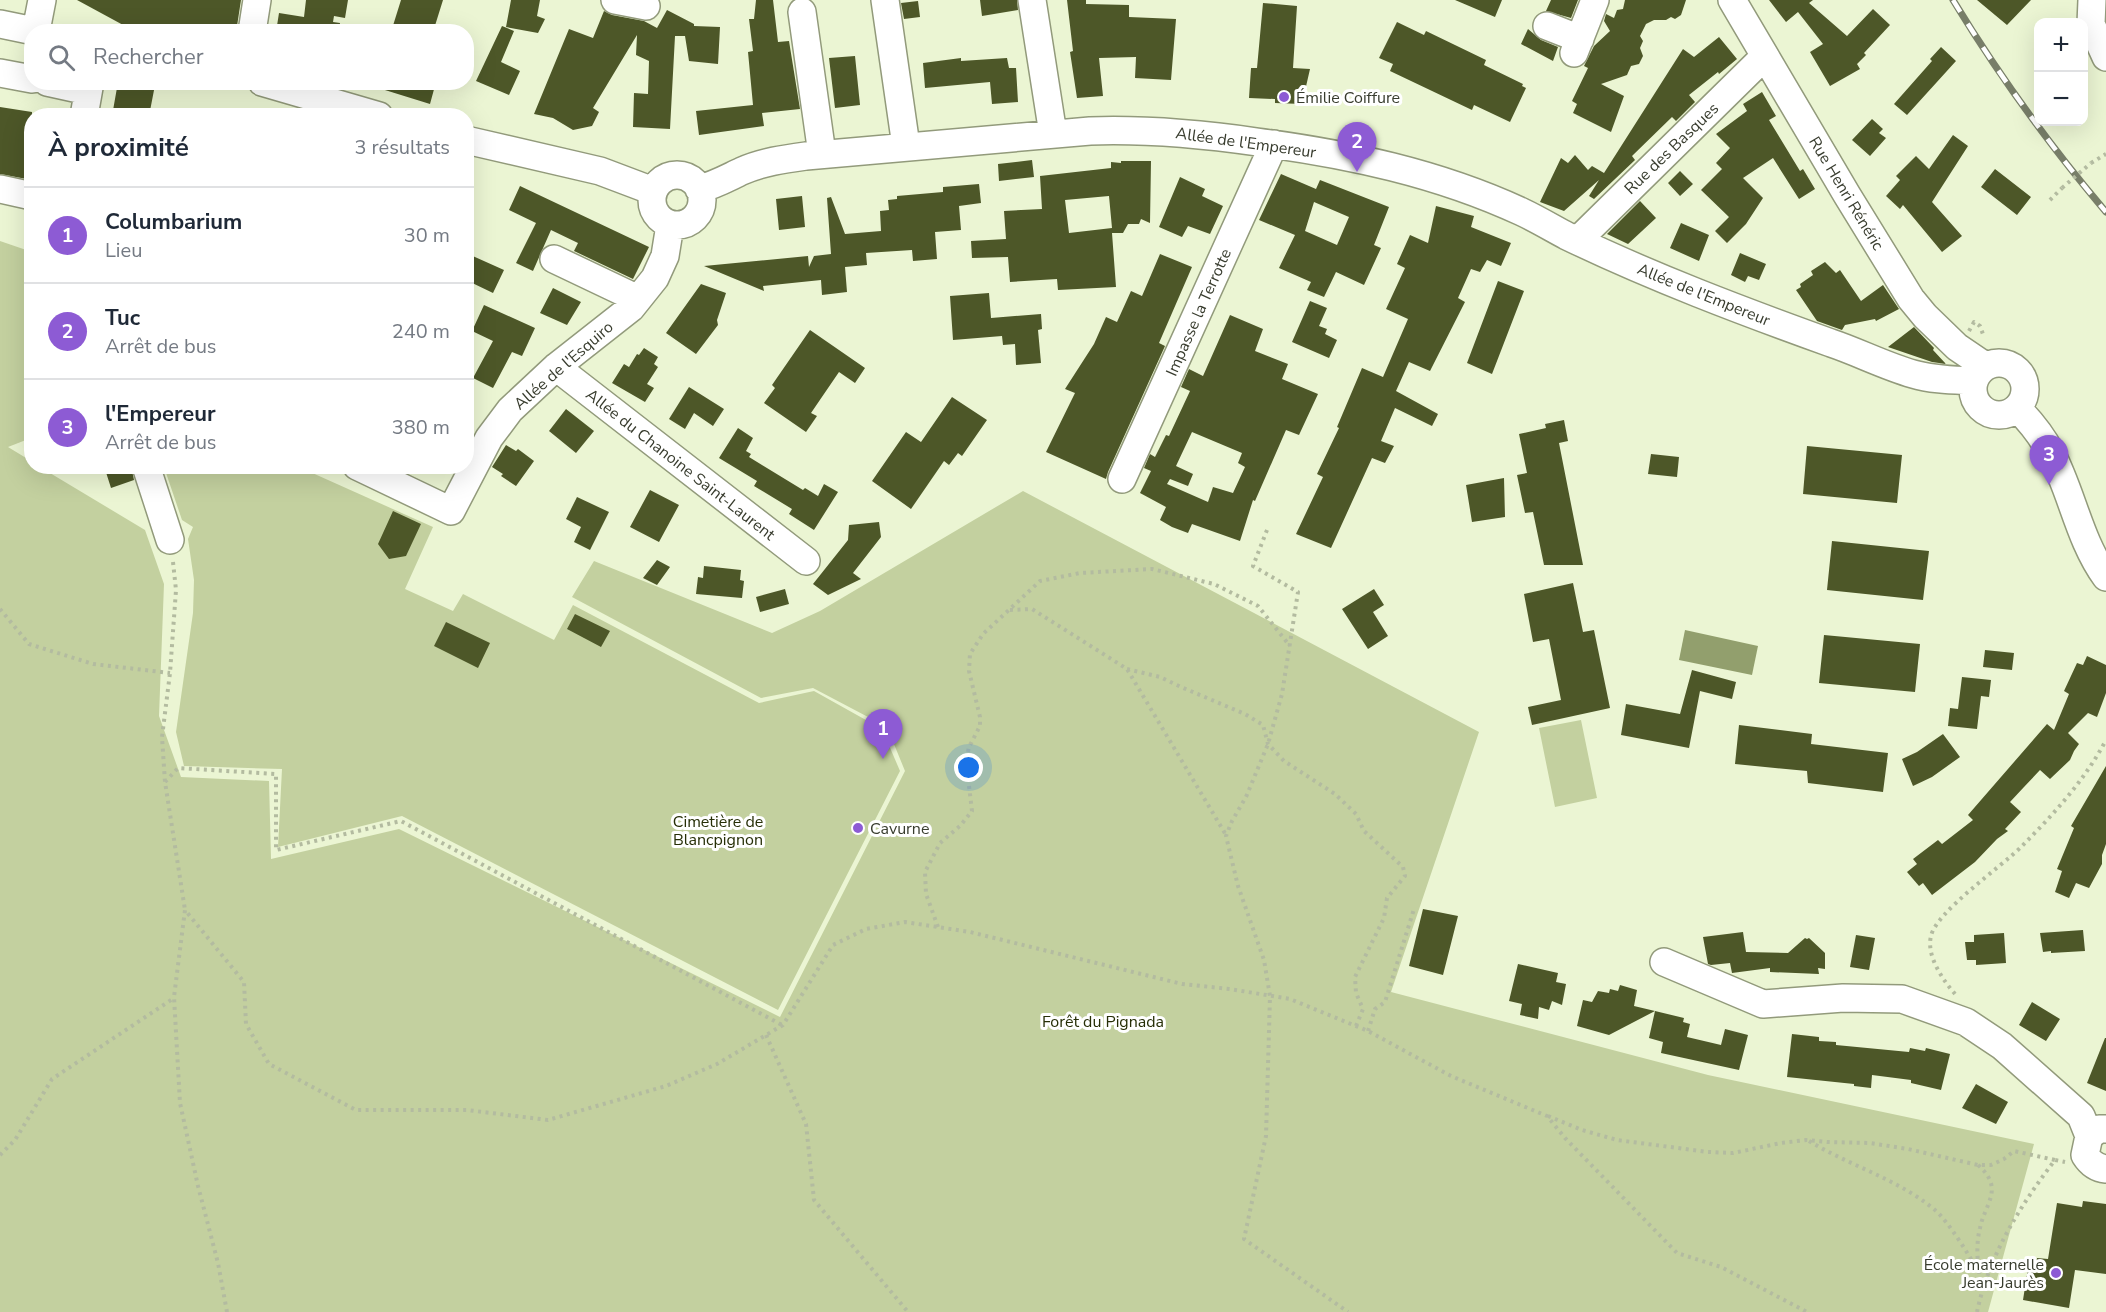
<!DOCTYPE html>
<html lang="fr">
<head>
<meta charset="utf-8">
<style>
	body { margin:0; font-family:"Nunito Sans",sans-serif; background:#f2f2f3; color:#1f2937 }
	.controls { position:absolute; right:18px; top:18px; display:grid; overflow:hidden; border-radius:12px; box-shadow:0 6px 24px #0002 }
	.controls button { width:54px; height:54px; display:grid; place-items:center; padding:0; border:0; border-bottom:2px solid #e0e1e3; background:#fff; color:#1f2937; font:30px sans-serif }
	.you { position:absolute; left:969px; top:768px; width:21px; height:21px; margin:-15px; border:4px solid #fff; border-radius:50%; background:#1a73e8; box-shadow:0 0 0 9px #1a73e833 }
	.badge { display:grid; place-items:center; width:39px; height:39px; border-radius:50%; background:#8d5bd4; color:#fff; font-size:20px; font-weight:700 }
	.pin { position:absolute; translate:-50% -50px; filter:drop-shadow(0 2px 3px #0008) }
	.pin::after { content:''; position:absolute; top:32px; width:21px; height:18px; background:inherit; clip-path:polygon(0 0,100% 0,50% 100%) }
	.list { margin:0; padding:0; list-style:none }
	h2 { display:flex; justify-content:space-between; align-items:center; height:78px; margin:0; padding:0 24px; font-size:26px }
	h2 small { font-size:20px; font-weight:400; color:#747a83 }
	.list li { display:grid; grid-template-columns:39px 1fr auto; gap:18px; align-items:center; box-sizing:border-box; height:96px; padding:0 24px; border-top:2px solid #e0e1e3 }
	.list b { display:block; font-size:22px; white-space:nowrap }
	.list p { margin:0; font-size:20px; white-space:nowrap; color:#747a83 }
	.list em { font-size:20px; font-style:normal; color:#747a83 }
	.icon { flex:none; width:33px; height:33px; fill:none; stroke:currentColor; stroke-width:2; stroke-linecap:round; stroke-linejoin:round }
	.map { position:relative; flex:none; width:2106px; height:1312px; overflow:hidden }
	.search { position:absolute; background:#fff; box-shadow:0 6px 24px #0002; left:24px; top:24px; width:450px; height:66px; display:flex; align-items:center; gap:15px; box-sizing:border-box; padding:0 21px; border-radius:24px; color:#747a83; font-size:22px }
	.panel { position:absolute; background:#fff; box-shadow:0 6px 24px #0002; left:24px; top:108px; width:450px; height:366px; border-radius:24px }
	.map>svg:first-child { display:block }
	.green { fill:#c3d09f }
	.water { fill:#929f6d }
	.building { fill:#4d5728; fill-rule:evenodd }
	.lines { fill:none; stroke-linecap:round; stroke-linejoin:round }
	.minor-casing { stroke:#929a7b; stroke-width:30 }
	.path { stroke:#b3bba0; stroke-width:4; stroke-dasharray:3 4.5; stroke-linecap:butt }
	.minor { stroke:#fff; stroke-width:27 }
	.rail-casing { stroke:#787e69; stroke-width:7 }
	.rail { stroke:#fff; stroke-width:4.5; stroke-dasharray:14; stroke-linecap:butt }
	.path-bridge { stroke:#b3bba0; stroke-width:4; stroke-dasharray:3 4.5; stroke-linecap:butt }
	.poi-dot { fill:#8d5bd4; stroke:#fff; stroke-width:2 }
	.labels { text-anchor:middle; stroke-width:6; stroke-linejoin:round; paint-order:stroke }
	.poi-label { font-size:16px; fill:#383c2e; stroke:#fff; text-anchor:start }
	.street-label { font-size:16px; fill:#383c2e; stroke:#fff }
	.park-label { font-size:16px; fill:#262e06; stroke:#fff }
</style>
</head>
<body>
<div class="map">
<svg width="2106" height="1312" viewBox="0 0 2106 1312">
	<rect width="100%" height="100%" fill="#ebf5d3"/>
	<path class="green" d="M0,241L32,252L31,438L8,447L31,461L32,466L40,467L145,530L164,584L159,716L181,777L269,781L271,859L399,829L780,1017L905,771L887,727L813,688L761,698L572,597L594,561L772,633L820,611L1023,491L1479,732L1391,992L1708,1075L2034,1144L1988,1312H0Z
		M164,467H299L433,527L405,589L453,611L463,594L554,640L573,605L759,703L814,691L882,729L900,771L778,1010L402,816L278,847L282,769L184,766L176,732L193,613L194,580L188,539L193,527L182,520Z
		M1581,720L1597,798L1555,807L1539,728Z"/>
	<path class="water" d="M1685,630L1758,646L1752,675L1679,660Z"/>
	<path class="building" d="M77,0H241L237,26L232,25L231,32H136Z
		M306,0H348L345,18L334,16L333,22L340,23L339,32H276L279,13L304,17Z
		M401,0H443L433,32H391Z
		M511,0H540L537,16L545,19L538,33L506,27Z
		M756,0H773L778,42L789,41L800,109L762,113L764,126L699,135L696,111L753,105L748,52L753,51L749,19H754Z
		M980,0H1017L1018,10L982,16Z
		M1067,0H1086V4L1129,5V17L1176,19L1171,80L1135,78L1136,57L1099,58L1103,96L1077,98L1070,52L1073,51Z
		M1455,0H1502L1495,17Z
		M1551,0H1578L1571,18L1546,11Z
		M1625,0H1686L1681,15L1675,19L1671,17L1666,20H1654L1646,24L1640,36L1643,41L1640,48L1643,56L1639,64L1631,66L1627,75L1601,84L1624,96L1611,132L1573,113L1577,104L1572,101L1588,68L1584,66L1594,46L1610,31L1604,21L1606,14L1614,18L1617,10L1623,9Z
		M1769,0H1813L1809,3L1847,36L1873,9L1890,25L1864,53L1866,55L1857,64L1860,69L1830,86L1810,52L1823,44L1798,12L1786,22Z
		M1977,0H2031L2007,25Z
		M918,1L920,17L904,19L901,3Z
		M1263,3L1297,6L1293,68L1310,69L1302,104L1275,103V99L1249,98L1251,68H1257Z
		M667,10L694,24V26L720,27L718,64L689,61L685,36H675L670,129L633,127L634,93L648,94L649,61L636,55L637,35L593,108L599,112L592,126L573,130L553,118L534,114L569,29L593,38L604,11L612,15L644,21L657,28Z
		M1397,22L1424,35L1426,31L1486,60L1484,65L1523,84L1522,86L1526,88L1510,122L1474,105L1472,110L1390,71L1393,64L1379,58Z
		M502,26L514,31L501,62L520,71L509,95L476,81Z
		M1528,29L1541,40L1558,47L1553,61L1521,44Z
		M1719,37L1737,59L1719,74L1718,72L1689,95L1695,102L1676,121L1672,117L1632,156L1635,160L1594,199L1589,196L1599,180L1564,211L1540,202L1561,158L1568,163L1575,155L1588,170L1592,166L1604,173L1683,49L1694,57Z
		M1941,47L1956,61L1907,115L1894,104L1932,61L1930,59Z
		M855,56L860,105L835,108L829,58Z
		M961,58V61L1007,58L1009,68H1016L1018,102L992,104L990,82L925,88L923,63Z
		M118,82H140L155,85L149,116H112Z
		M373,82H436L430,104L372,86Z
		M1762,92L1776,116L1769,120L1800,171L1803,169L1815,189L1799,199L1773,158L1743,178L1763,198L1746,224L1727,243L1715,231L1729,217L1701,190L1722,169L1716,163L1730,148L1716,134L1747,111L1743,104Z
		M0,107L32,112V180L0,174Z
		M1872,119L1883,129L1879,133L1886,138L1870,156L1852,140Z
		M1953,135L1968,146L1932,202L1962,236L1942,252L1903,205L1900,209L1886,196L1900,180L1896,176L1916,156L1929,169Z
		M1032,160L1034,177L999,181L998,164Z
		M1121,161H1151L1150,223L1141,219L1139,224H1128L1123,233H1112L1116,287L1058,290L1057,279L1010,282L1008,257L972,258L971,241L1006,239L1004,211L1042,209L1040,176L1111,168V162L1121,163ZM1109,196L1112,228L1069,233L1065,200Z
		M1995,169L2031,197L2017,215L1981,187Z
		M1680,171L1693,184L1680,196L1668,183Z
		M1281,174L1316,189L1320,180L1389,207L1374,245L1381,248L1364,285L1336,272L1324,297L1307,290L1311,282L1279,268L1295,235L1259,220ZM1314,202L1349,217L1337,245L1305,231Z
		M1180,177L1205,189L1202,196L1223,206L1210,234L1188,226L1182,237L1159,227Z
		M979,184L981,203L959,206L961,230L935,232L937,259L913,261L912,250L866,253L867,265L845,267L847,292L822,295L821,280L763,286L764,291L704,266L808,256L809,267L814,256L831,254L827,198L831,197L845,234L881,231L880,211L889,210L888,200L897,199V196L943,192V187Z
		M520,186L649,247L633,279L574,251L578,243L551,230L533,271L516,263L536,223L509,210Z
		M802,196L805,227L779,230L776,199Z
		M1640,201L1656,218L1628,244L1607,234Z
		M1436,206L1474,216L1471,227L1511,243L1501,266L1487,260L1480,272L1471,269L1458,298L1465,302L1430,371L1409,362L1396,391L1438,414L1432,426L1395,408L1381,441L1394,446L1385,463L1372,458L1331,548L1296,534L1323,477L1317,474L1339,428L1337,427L1362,368L1383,377L1408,319L1386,309L1405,268L1397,264L1410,235L1428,243Z
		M1681,223L1709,235L1699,261L1670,248Z
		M466,253L504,270L493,293L466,280Z
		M1740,253L1766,264L1759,280L1748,276L1745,282L1731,275Z
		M1160,254L1192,267L1159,343L1165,346L1108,472L1106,479L1046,452L1075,393L1065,389L1094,344L1106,317L1117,322L1131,291L1142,296Z
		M1825,262L1836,273L1840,270L1861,301L1883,285L1899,309L1876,321L1875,319L1845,325L1842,330L1817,321L1796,290L1801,287L1800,284L1813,275L1811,271Z
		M1498,281L1524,291L1492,374L1467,363Z
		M701,284L726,293L717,320L718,325L696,354L666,333Z
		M553,288L581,302L567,325L540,313Z
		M989,293L991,318L1041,314L1042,329L1038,330L1041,363L1016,365L1015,344L1003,345L1002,336L953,340L950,296Z
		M1310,301L1327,308L1319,326L1327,329L1325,334L1337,340L1329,358L1292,342Z
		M484,305L535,328L522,356L512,352L493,388L473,378L493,341L472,331Z
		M1230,315L1263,329L1255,351L1288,364L1282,379L1318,394L1299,435L1286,430L1255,501L1253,500L1240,541L1192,524L1188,533L1172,527L1160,520L1166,507L1140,493L1151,471L1144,468L1150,454L1155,457L1166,435L1169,436L1190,391L1181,387L1189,369L1203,376ZM1192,432L1242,453L1238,463L1245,467L1233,493L1213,487L1208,502L1167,484L1170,479L1188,486L1193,474L1176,466Z
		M1914,327L1934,348L1933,350L1946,364L1932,362L1888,347Z
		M810,330L865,368L855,383L839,372L811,413L817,416L806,432L764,403L775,388L772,385Z
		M644,348L658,357L654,364L658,367L647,384L654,388L645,402L612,383L624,364L629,367L637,354L639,355Z
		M689,387L724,409L713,426L694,413L685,429L669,419Z
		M952,397L987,420L962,456L958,453L949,465L944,461L911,509L872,481L906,432L921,442Z
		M566,409L594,431L576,453L549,431Z
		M1564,420L1568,441L1559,443L1583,565H1544L1533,512L1525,513L1517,475L1527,473L1519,434L1546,428L1545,424Z
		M738,428L753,438L746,451L751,454L749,457L803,490L805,488L818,496L824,484L838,492L814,530L789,514L792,509L754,486L757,481L719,458Z
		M506,445L516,451L518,449L534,461L516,486L501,476L503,474L492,467Z
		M1807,446L1902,455L1897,503L1803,494Z
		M1651,454L1679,457L1677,477L1648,474Z
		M104,466H131L134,480L111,488Z
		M1504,478L1505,517L1472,522L1466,485Z
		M650,490L679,505L659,542L630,527Z
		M577,497L609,512L590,550L574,542L581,527L566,519Z
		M393,511L421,524L406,556L389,559L378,544Z
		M879,522L881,537L853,573L861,579L828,595L813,584L848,540L849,525Z
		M1832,541L1929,551L1923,600L1827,590Z
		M657,560L670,567L657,585L643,578Z
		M704,566L741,570L740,580L744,581L742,598L696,594L698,577L703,578Z
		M1573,583L1583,632L1594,630L1610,708L1532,725L1528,707L1561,700L1549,639L1533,642L1524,594Z
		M785,589L789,604L760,612L756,597Z
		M1374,589L1384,605L1373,612L1388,636L1368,649L1342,609Z
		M575,614L610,631L601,647L567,629Z
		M446,622L490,643L478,668L434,646Z
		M1824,635L1920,644L1915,692L1819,683Z
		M1985,650L2014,653L2012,670L1983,667Z
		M2087,656L2106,665V693L2097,717L2088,713L2068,733L2079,744L2074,751L2070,760L2050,779L2040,770L2024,787L2010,802L2021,812L2005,829L2008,831L1997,839L1975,862L1932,895L1923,883L1919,886L1907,872L1917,864L1913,859L1938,840L1942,844L1973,820L1968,815L2047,724L2054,730L2069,694L2064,691L2077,663L2083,665Z
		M1692,670L1736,682L1732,699L1700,691L1689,748L1621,735L1626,704L1680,714Z
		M1962,677L1991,680L1989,697L1981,696L1977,729L1948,726L1950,708L1958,709Z
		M1739,725L1812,734L1811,744L1888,753L1883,792L1808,783L1807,771L1735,764Z
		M1943,734L1960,757L1932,777L1913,786L1902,759L1917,752Z
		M2106,766V844L2102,855V864L2089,888L2076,883L2069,898L2055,892L2062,871L2057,869L2074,828L2071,826Z
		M1423,909L1458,916L1443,975L1409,966Z
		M2083,930L2085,951L2051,953V951L2043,952L2040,933Z
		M1743,932L1746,952L1788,953L1805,938L1807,939L1809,938L1825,953V969L1818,968L1819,974L1770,972V968L1732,973L1730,963L1711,965L1708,964L1703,937Z
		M2004,933L2006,963L1976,965V960H1967L1965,942H1974V935Z
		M1856,935L1875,938L1869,970L1850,967Z
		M1518,964L1558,973L1556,982L1566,984L1562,1005L1552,1001L1549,1010L1539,1007L1538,1019L1520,1015L1522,1004L1509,1001Z
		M1620,985L1637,990L1634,1006L1655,1011L1609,1035L1577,1026L1583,1000L1592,1002L1598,991L1609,993L1610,989L1618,991Z
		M2032,1002L2060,1019L2046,1041L2019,1025Z
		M1655,1011L1684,1018L1683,1022L1690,1024L1687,1037L1721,1045L1725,1029L1748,1035L1739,1070L1661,1053L1663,1042L1649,1038Z
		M1792,1034L1819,1037V1041L1836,1042V1045L1909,1052L1910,1048L1925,1051L1926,1048L1950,1054L1941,1090L1911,1083V1080L1872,1075L1871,1088L1854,1086V1084L1787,1077Z
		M2105,1038H2106V1091L2087,1083Z
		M1976,1084L2008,1102L1996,1124L1962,1108Z
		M2083,1201L2106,1204V1274L2075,1270L2069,1308L2023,1300L2028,1268L2035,1269L2037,1258L2048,1259L2057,1203L2082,1207Z"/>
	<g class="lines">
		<g class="minor-casing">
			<path id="minor" d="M615,0L646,6
				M885,0L906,146
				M1032,0L1053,134
				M1732,0L1847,195L1911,299L1925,316L1957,347L1985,366
				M2092,0L2091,24L2106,57
				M802,12L822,154
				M0,24L39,32
				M1547,26L1580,39
				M36,31L42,0
				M252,32L257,0
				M1574,53L1595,0
				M0,73L32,79
				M47,82L88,91
				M262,82L379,116
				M84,116L90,82
				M466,140L600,171L653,191
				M652 200a25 25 0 1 1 50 0a25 25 0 1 1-50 0Z
				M0,189L32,196
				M699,189C715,185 727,178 742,171C762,162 784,159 806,156L1090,131C1147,129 1201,134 1257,142C1348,154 1438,173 1522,212C1537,219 1552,228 1567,236C1652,277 1742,311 1831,343C1858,352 1885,366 1913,374C1933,380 1954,380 1973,381
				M1578,240L1765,56
				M554,259L638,299
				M1973 389a26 26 0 1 1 52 0a26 26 0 1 1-52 0Z
				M556,367L806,561
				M2017,408C2030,421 2042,436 2051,453C2072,492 2079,540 2106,577
				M146,466L170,540
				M357,466L451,511L489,438L510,410L556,367L631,308L655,278L665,256L670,225
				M1122,479L1274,144
				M1664,962L1763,1004L1843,998L1902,999L1966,1022L2002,1046L2081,1116L2089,1136
				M2106,1129H2099L2089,1136L2085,1155C2090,1163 2096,1168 2106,1169"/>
		</g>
		<path class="path" d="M2091,163L2106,154
			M2050,200L2062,188
			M1969,331L1974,322L1980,326L1984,337
			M1267,530L1253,566L1298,592L1282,694L1268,744L1246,797L1232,821L1226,836L1238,886L1264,960L1270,996L1266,1136L1244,1239L1348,1312
			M173,562L176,590L170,673L162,737L165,782L185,910
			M0,609L29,644L93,664L170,673
			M1010,610L1032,609L1127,669L1226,835
			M1127,669L1160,677L1181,687L1245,714L1263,725L1268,744L1284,761L1335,794L1356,814L1364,831L1403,867L1405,876L1387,898L1384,918L1355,977L1356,993L1363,1009L1356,1026
			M165,782L178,768L276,774V850L401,821L782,1025
			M938,927L926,894L925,872L940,843L960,826L972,811L966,761L969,747L980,726V717L969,671L970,654L983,634L1040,581L1080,573L1152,569L1214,584L1258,606L1290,646
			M1955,994C1943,980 1926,956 1931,936C1936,912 2001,867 2021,847C2053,815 2085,780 2106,740
			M1368,1031L1375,1009L1385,1002L1414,909
			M766,1035L806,1124L814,1200L908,1312
			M1548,1116L1582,1130L1617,1140L1708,1152L1733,1153L1781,1143L1806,1140L1828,1142L1870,1143L1908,1149L1978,1165H1991L2004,1159L2014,1151L2055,1160
			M1809,1141C1850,1166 1898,1179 1935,1210C1948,1221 1969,1255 1978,1271
			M0,1155L15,1140L52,1079L174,998
			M1978,1165C2005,1189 1985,1203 1980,1228C1975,1247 1978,1270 1982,1288
			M227,1312L218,1263L198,1186L180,1103L174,997L185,910L244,982L246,1024L269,1064L356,1110H467L548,1120L666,1086L717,1064L783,1025L833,945L866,929L905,922L970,932L1182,984L1230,989L1290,999L1368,1031L1451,1076L1547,1116L1565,1138L1677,1253L1721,1267L1807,1312
			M1977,1312C1989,1255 2020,1206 2055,1160L2065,1162"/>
		<use href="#minor" class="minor"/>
		<g class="rail-casing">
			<path id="rail" d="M1953,0C1998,74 2050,146 2106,212"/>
		</g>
		<use href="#rail" class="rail"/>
		<path class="path-bridge" d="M2062,188L2091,163"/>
	</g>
	<g class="poi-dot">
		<circle cx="1284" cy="97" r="6"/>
		<circle cx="858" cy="828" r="6"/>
		<circle cx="2056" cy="1273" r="6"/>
	</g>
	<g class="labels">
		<g class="poi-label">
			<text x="1296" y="103">Émilie Coiffure</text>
			<text x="870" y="834">Cavurne</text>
			<text x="2044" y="1270" text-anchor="end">École maternelle<tspan x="2044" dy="18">Jean-Jaurès</tspan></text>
		</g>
		<g class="street-label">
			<text transform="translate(1246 142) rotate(8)" y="6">Allée de l'Empereur</text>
			<text transform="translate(1671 148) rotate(-44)" y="6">Rue des Basques</text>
			<text transform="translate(1847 193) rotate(59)" y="6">Rue Henri Rénéric</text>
			<text transform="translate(1704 294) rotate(22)" y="6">Allée de l'Empereur</text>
			<text transform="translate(1198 312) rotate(-66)" y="6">Impasse la Terrotte</text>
			<text transform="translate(563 365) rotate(-41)" y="6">Allée de l'Esquiro</text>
			<text transform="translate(681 464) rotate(38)" y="6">Allée du Chanoine Saint-Laurent</text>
		</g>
		<g class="park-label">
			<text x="718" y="827">Cimetière de<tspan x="718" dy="18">Blancpignon</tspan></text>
			<text x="1103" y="1027">Forêt du Pignada</text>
		</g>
	</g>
</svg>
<div class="controls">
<button>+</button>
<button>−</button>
</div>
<div class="you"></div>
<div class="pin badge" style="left:883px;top:759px">1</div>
<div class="pin badge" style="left:1357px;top:172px">2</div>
<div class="pin badge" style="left:2049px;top:485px">3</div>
<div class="search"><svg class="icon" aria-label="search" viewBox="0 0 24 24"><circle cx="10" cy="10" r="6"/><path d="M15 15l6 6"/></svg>Rechercher</div>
<section class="panel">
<h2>À proximité<small>3 résultats</small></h2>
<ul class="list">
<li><span class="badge">1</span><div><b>Columbarium</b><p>Lieu</p></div><em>30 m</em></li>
<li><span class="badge">2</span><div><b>Tuc</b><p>Arrêt de bus</p></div><em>240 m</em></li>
<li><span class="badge">3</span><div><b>l'Empereur</b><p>Arrêt de bus</p></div><em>380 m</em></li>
</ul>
</section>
</div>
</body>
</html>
